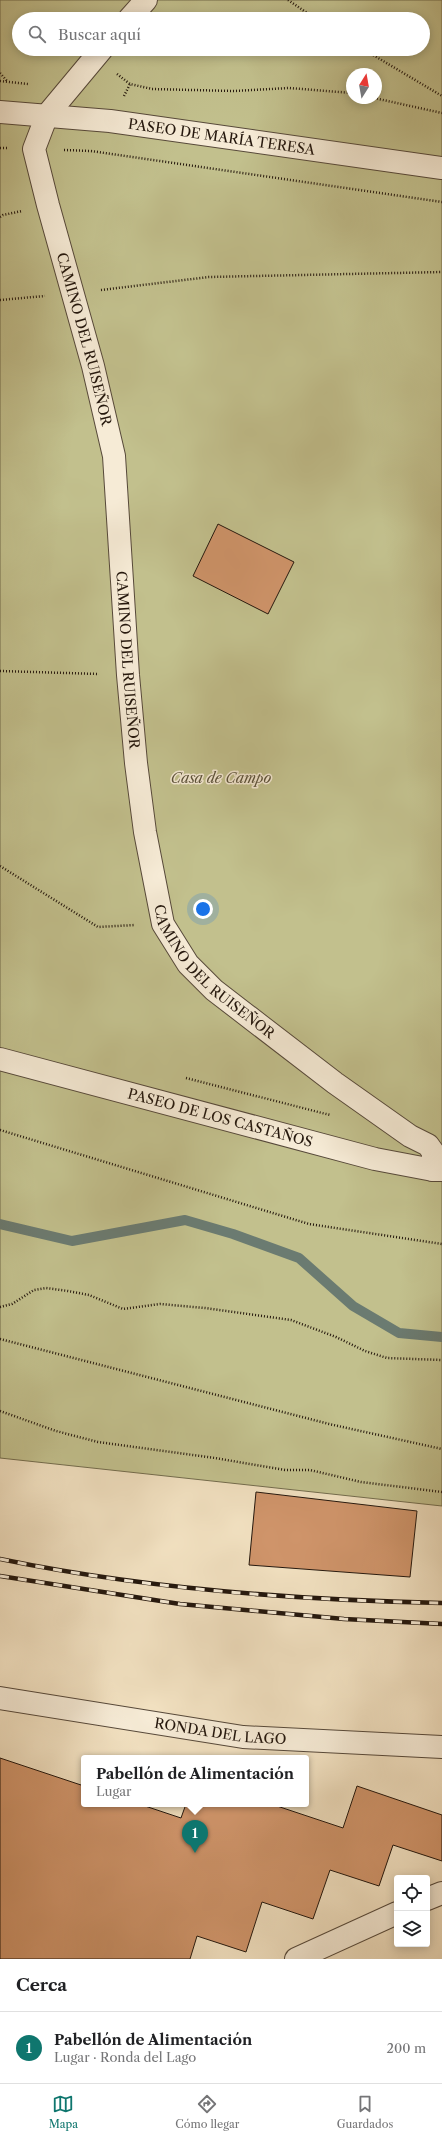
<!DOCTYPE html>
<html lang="es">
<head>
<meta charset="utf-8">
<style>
	body { margin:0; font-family:"Libre Caslon Text",serif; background:#f2f2f2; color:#202124 }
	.controls { position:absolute; right:12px; bottom:12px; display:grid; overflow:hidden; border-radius:4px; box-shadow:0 2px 10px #0003 }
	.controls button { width:36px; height:36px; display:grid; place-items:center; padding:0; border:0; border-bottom:1px solid #e0e0e0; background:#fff; color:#202124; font:20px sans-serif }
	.compass { position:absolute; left:346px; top:68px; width:36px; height:36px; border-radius:50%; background:#fff; box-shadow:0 2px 10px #0003; rotate:11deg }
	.you { position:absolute; left:203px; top:909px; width:14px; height:14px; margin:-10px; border:3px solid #fff; border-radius:50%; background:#1a73e8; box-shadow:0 0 0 6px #1a73e833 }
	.badge { display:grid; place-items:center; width:26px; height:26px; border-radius:50%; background:#0f766e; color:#fff; font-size:13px; font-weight:700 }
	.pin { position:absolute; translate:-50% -33px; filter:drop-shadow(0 1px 2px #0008) }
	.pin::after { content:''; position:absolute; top:21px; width:14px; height:12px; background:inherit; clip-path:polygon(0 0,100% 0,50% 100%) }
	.popup { position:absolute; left:81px; top:1755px; width:228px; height:52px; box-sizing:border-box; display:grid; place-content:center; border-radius:4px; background:#fff; filter:drop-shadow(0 1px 3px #0005); font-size:13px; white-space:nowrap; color:#757577 }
	.popup b { font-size:15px; color:#202124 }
	.popup::after { content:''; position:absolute; left:50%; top:100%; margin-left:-8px; border:8px solid transparent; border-top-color:#fff }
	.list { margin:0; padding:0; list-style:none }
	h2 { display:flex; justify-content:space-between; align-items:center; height:52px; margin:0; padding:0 16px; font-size:17px }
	h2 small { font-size:13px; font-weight:400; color:#757577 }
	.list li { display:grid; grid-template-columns:26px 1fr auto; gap:12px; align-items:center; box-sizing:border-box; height:72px; padding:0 16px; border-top:1px solid #e0e0e0 }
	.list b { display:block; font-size:15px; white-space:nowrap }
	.list p { margin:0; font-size:13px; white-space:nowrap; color:#757577 }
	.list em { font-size:13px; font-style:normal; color:#757577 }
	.icon { flex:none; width:22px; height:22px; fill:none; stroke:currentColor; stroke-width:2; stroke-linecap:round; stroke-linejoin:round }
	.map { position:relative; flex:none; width:442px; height:1959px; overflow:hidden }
	.search { position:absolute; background:#fff; box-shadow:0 2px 10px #0003; left:12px; right:12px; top:12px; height:44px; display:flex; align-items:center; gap:10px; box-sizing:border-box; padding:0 14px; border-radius:22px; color:#757577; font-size:15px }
	.sheet { height:124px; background:#fff }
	nav { display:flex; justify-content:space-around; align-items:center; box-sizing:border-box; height:56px; border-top:1px solid #e0e0e0; background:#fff; font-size:11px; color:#757577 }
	nav a { display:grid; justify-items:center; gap:2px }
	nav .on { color:#0f766e }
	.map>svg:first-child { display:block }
	.green { fill:#c2c08d; stroke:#736c4d; fill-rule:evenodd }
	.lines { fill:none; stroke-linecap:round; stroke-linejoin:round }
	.stream { stroke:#6b7b71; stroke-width:10 }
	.building { fill:#cf946a; stroke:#24170d }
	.street-casing { stroke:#57493a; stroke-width:24 }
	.path { stroke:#24170d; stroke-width:2.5; stroke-dasharray:1 2; stroke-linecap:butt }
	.street { stroke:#f6ebd6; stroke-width:22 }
	.rail-casing { stroke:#24170d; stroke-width:4.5 }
	.rail { stroke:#f6ebd6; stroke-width:3; stroke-dasharray:9; stroke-linecap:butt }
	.labels { text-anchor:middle; stroke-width:3; stroke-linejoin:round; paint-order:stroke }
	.street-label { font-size:14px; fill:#24170d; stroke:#f6ebd6 }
	.park-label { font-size:14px; font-style:italic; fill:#5b523a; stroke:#f6ebd6 }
</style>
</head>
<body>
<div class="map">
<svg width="442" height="1959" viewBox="0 0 442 1959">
	<rect width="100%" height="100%" fill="#f1e0c0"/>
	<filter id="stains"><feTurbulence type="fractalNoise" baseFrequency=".005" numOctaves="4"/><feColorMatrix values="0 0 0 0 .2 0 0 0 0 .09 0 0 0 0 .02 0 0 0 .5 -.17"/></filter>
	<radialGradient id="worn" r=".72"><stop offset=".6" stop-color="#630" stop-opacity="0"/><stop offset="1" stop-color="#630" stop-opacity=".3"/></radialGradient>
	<path class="green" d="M0,0H442V1506L0,1458ZM19,19H423V49H19ZM352,74H376V98H352Z"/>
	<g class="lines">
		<path class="stream" d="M0,1224L72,1241L185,1220L233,1234L299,1258L353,1306L399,1333L442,1337"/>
	</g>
	<path class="building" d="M218,524L294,562L268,614L193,576Z
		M256,1492L417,1511L410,1577L249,1565Z
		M0,1758L84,1786V1804H139L181,1818L186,1804H271L343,1828L357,1786L442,1815V1861L393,1845L379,1886L330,1870L313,1919L262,1902L246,1952L197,1936L190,1959H0Z"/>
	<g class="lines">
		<g class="street-casing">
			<g id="street">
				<path d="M129,19L146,0"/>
				<path id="s1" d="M102,49L47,115L34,149L48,205L93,366L114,456L128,675L136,763L145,832L163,924L188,964L214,990L335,1083L410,1136L428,1145L433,1152V1170"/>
				<path id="s2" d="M0,112L110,121L442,168"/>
				<path id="s3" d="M0,1059L375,1159L433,1170H442"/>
				<path id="s4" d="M0,1698L243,1737L442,1747"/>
				<path d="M427,1899L442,1893"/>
				<path d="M296,1959L397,1913"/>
			</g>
		</g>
		<path class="path" d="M288,0L316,19
			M363,49L442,96
			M0,73L7,81
			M117,74L130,84L152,89L234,91L289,88L352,93
			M0,81L28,84
			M124,96L130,84
			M374,98L442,113
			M0,148H7
			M64,150L91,151L442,202
			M0,217L3,215L22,211
			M101,290L209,277L442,272
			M0,300L45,296
			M0,671L99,674
			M0,866L98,927L135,925
			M186,1078L330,1115
			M0,1130L309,1224L442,1244
			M0,1307L12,1304L34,1290L46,1288L68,1291L89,1295L123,1309L160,1304L205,1308L291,1320L336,1337L365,1351L387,1358L442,1360
			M0,1339L329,1424L442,1449
			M0,1411L56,1431L98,1442L215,1458L285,1470H310L361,1482L442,1492"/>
		<use href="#street" class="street"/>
		<g class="rail-casing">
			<path id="rail" d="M0,1559C145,1589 294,1600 442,1603
				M0,1576L180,1604L344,1619L442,1624"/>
		</g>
		<use href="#rail" class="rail"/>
	</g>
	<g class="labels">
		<g class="street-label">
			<text dy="5" stroke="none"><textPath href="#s2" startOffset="223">PASEO DE MARÍA TERESA</textPath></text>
			<text dy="5" stroke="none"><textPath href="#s1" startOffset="319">CAMINO DEL RUISEÑOR</textPath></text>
			<text dy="5" stroke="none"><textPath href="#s1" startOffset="644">CAMINO DEL RUISEÑOR</textPath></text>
			<text dy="5" stroke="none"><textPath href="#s1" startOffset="980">CAMINO DEL RUISEÑOR</textPath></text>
			<text dy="5" stroke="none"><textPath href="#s3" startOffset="228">PASEO DE LOS CASTAÑOS</textPath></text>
			<text dy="5" stroke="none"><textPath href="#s4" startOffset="223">RONDA DEL LAGO</textPath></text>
		</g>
		<g class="park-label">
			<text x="221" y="783">Casa de Campo</text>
		</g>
	</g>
	<rect width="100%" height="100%" filter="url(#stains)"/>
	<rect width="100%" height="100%" fill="url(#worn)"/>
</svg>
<div class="controls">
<button><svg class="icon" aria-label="locate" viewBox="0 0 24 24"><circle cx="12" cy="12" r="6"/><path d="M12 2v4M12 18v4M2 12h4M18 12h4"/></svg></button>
<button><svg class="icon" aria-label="layers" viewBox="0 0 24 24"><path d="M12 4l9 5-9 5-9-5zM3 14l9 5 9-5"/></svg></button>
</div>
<svg class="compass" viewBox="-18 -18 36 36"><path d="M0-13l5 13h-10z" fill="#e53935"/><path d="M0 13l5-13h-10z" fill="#757577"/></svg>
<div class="you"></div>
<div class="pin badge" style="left:195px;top:1853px">1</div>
<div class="popup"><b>Pabellón de Alimentación</b>Lugar</div>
<div class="search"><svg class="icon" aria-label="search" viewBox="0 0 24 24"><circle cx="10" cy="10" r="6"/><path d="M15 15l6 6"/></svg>Buscar aquí</div>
</div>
<section class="sheet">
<h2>Cerca<small></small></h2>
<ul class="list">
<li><span class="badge">1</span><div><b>Pabellón de Alimentación</b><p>Lugar · Ronda del Lago</p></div><em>200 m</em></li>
</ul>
</section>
<nav>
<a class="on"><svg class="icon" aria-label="map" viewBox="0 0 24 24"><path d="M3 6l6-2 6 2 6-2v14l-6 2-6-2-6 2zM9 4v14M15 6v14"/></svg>Mapa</a>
<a><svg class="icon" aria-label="directions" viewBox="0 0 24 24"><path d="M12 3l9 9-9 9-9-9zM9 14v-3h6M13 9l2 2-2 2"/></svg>Cómo llegar</a>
<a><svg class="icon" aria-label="saved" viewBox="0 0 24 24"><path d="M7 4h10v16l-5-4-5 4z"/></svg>Guardados</a>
</nav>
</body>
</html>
